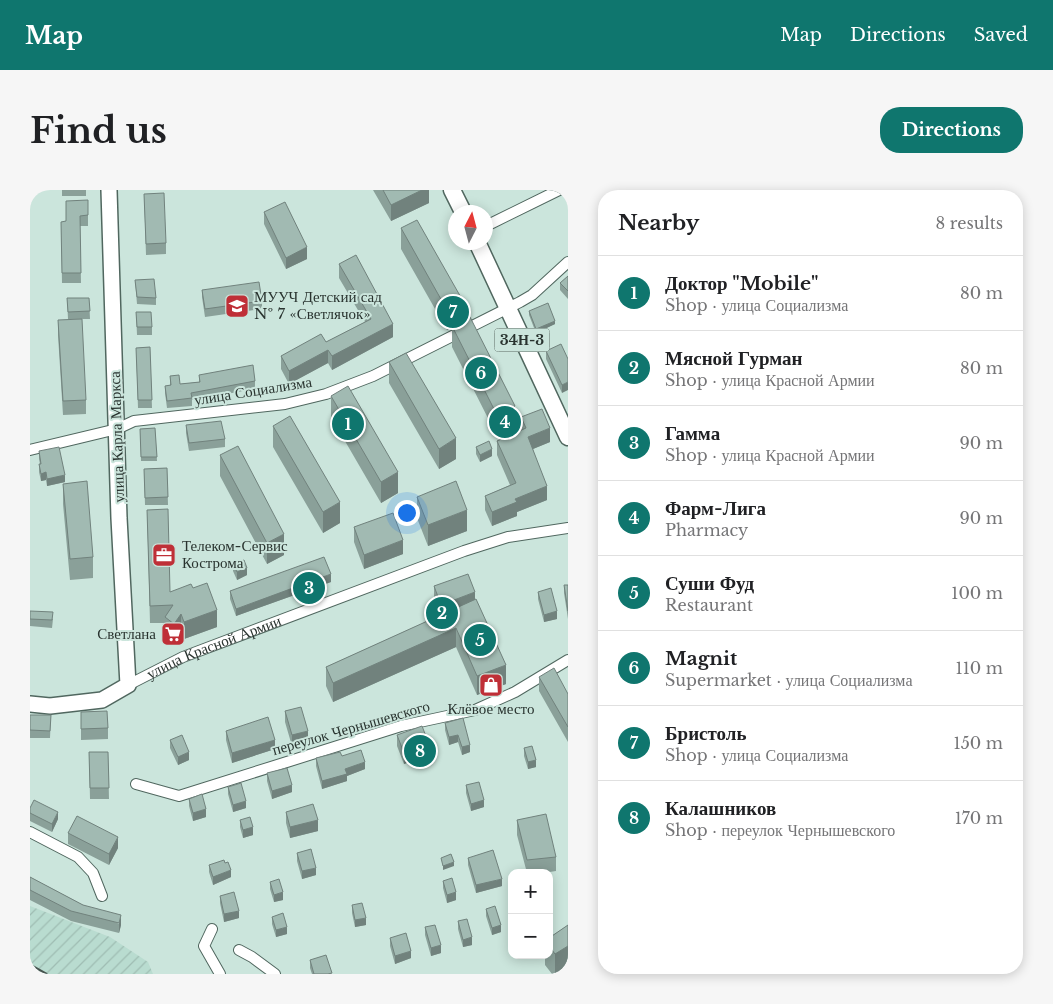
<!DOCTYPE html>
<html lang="en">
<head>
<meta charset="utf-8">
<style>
	body { margin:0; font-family:"Libre Baskerville",serif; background:#f6f6f6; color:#202124 }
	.controls { position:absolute; right:15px; bottom:15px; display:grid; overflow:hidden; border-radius:10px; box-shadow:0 2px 12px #0003 }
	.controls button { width:45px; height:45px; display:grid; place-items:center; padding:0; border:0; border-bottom:1px solid #e0e0e0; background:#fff; color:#202124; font:25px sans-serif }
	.compass { position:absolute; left:418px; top:15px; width:45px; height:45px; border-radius:50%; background:#fff; box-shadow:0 2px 12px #0003; rotate:6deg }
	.you { position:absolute; left:376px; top:322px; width:18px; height:18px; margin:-12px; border:4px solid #fff; border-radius:50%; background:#1a73e8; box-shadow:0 0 0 8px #1a73e833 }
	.badge { display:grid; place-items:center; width:32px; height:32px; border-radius:50%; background:#0f766e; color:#fff; font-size:16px; font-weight:700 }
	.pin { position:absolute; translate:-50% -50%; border:2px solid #fff; box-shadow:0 1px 5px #0006 }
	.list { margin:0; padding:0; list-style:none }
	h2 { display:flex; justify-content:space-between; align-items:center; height:65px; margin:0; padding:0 20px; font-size:21px }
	h2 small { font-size:16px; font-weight:400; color:#757577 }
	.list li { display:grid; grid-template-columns:32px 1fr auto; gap:15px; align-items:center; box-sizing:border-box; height:75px; padding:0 20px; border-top:1px solid #e0e0e0 }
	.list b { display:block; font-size:19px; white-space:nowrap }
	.list p { margin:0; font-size:16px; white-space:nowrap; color:#757577 }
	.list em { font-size:16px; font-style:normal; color:#757577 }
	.map { position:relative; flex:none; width:538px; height:784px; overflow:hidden; border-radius:20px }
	header { display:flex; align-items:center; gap:30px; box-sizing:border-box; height:70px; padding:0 25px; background:#0f766e; color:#fff }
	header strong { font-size:24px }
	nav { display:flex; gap:28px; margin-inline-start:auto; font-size:18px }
	.intro { display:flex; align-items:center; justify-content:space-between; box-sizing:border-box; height:120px; padding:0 30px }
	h1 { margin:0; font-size:35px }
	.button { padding:12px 22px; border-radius:20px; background:#0f766e; color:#fff; font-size:18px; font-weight:700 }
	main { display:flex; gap:30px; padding:0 30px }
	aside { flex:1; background:#fff; border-radius:20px; box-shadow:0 2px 12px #0003 }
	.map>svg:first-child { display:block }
	.industrial { fill:url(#industrial-furrows) }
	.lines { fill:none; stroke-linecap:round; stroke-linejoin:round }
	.street-casing { stroke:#50675f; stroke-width:12 }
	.secondary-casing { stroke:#50675f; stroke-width:18 }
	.primary-casing { stroke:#50675f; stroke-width:19 }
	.street { stroke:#fff; stroke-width:10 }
	.secondary { stroke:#fff; stroke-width:15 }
	.primary { stroke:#fff; stroke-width:16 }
	.rail { stroke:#47534f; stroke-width:3 }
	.wall { fill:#8aa099 }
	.shaded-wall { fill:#71827d }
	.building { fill:#a1bab2; stroke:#71827d }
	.labels { text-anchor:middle; stroke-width:4; stroke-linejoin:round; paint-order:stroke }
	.shield { fill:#cbe5dc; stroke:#5a6863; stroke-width:1 }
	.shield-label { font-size:14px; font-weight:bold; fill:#29332f }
	.poi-label { font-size:15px; fill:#29332f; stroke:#cbe5dc; text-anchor:start }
	.street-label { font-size:15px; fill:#29332f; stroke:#cbe5dc }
</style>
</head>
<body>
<header>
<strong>Map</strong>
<nav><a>Map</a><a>Directions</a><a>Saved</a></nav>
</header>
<div class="intro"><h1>Find us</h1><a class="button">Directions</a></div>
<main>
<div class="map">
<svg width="538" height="784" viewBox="0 0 538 784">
	<defs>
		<pattern id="industrial-furrows" width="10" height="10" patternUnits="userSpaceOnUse" patternTransform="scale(1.25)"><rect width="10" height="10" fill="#b9dcd0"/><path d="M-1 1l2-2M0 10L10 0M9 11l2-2" fill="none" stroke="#9fbdb3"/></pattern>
	</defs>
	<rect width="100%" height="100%" fill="#cbe5dc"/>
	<path class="industrial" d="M0,716L80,747L118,772L123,784H0Z"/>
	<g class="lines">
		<g class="street-casing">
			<g id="street">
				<path d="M456,36L529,0"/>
				<path d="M0,260L87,239L104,231L255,214L296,204L343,186L490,112L502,105L538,72"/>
				<path id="s1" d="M98,495L153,467L434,361L478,347L538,338"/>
				<path d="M106,594L149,606L371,536L445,520L485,502L538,470"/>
				<path d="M0,642L48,667L63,683L72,706"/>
				<path d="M182,739L174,756L190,784"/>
				<path d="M209,760L222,767L245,784"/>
			</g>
		</g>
		<g class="secondary-casing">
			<path id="secondary" d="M0,514L20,516L72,510L98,495L89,328L79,0"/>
		</g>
		<g class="primary-casing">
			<path id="primary" d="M422,0L433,22
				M447,52L538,247"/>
		</g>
		<use href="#street" class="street"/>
		<use href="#secondary" class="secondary"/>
		<use href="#primary" class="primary"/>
		<path class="rail" d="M0,775L16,784"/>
	</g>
	<path class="wall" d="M26,0H56V6H32V0Z
		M343,0H399V13L361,31Z
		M114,4L136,53V64L116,65Z
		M58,10V36H50L51,93H32L31,32L36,31Z
		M234,22L277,69L256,79L234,34Z
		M371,38L433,131L485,237L467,246L422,157V137L417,140L371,59Z
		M309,74L363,147L302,180L298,173L259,194L251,179V166L296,152L335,132L309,88Z
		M538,86V109L530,100V93Z
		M105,90L126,108V115L107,114Z
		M172,100L232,111V119L175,127L172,107Z
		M37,108H59L60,129H38Z
		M499,121L525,134L506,143L499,125Z
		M106,122L122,137V145H107Z
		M28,130L56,210V224L33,225L28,145Z
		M120,157L122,218H108L106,158Z
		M516,161L538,169L532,203L516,169Z
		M359,172L426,269L409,279L359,193Z
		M169,185L225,191V199L162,210V216L137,218L135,203V196L140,195V186L150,194L169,192Z
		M301,206L368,303L351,313L301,227Z
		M491,227L520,252L503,259L517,310L487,322V326L462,336L455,320V306L480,295L467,265V251L491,240Z
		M156,235L195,249V257L159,261L156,243Z
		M243,236L310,333L293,343L243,257Z
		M125,238L127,271H111L110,239Z
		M446,257L462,266L450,272L446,264Z
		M9,261L35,292L17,296L16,290L11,291L9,282V274H10L9,269Z
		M190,265L254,365L237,374L190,286Z
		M137,278L138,315H115L114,279Z
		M33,294L63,367V388L40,390L33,314Z
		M387,307L437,341L398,356L387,328Z
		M117,320L140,402L163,398L187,437L154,449L151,441L144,451L135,444V433H120Z
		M324,337L373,364L334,379L324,352Z
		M203,374L217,385L207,390L203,381Z
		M301,392L206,426L200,409V401Z
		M534,395H538V429L534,403Z
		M404,396L445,410L476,494L447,505L426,457L303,512L296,496V477L411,425L404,407Z
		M508,402L527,429L514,432L508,409Z
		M0,421L23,429L22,438L0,436Z
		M509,487L538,504V552L509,501Z
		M255,521L278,552L262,556L255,532Z
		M51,522L78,538V549L51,550Z
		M0,525H21L20,548H0Z
		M433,528L440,562L432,565L428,552L419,555L415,540V533Z
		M196,541L245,559L202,573L196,550Z
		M367,545L399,565L374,574L367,556Z
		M140,550L159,570L148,575L140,558Z
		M494,558L506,577L498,579L494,566Z
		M59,562H78L79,609H60Z
		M312,566L335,579L317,586V591L292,599L286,576V568Z
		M237,583L262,602L242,609L237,591Z
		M436,595L454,617L441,621L436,603Z
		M198,597L216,618L203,622L198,604Z
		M159,609L176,627L163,631L159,616Z
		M0,618L28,629L22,642L0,631Z
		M256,622L288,641L260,648L256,633Z
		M210,630L223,645L213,648L210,637Z
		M487,630L526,667V681L513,683H497L487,645Z
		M38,643L88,658L79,675L38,654Z
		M267,663L286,685L272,689L267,671Z
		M438,668L472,696L446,703L438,675Z
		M179,675L201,687L183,695L179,682Z
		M0,687L91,735L89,743L41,731L0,710Z
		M413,691L426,710L417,713L413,698Z
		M240,692L253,710L244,712L240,699Z
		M190,706L209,728L194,732L190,713Z
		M322,715L336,735L325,737L322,723Z
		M456,719L471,742L462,745L456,726Z
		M242,727L257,744L246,747L242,734Z
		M428,731L442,755L433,757L428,739Z
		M538,735V780L533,784H522L515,775V765H519V748Z
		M395,737L411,763L401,766L395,745Z
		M360,748L381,768L365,774L360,756Z
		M280,770L302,784H282L280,778Z"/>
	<path class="shaded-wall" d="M392,0H399V13L361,31V15Z
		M277,57V69L256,79V68Z
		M433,111V132L417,140V120Z
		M525,131V134L506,143V139Z
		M363,134V147L302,180V166Z
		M298,160V173L259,194V181Z
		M538,192V200L532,203V195Z
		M485,216V237L467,246V225Z
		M520,238V252L498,261V247Z
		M426,248V269L409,279V259Z
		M462,259V266L450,272V265Z
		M16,282V290L11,291V284Z
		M368,282V303L351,313V292Z
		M35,285V292L17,296V289Z
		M517,296V310L487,322V326L462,336V322L485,309Z
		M310,312V333L293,343V322Z
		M437,320V341L398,356V335Z
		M254,344V365L237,374V353Z
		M373,350V364L334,379V365Z
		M217,378V385L207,390V382Z
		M301,384V392L206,426V419Z
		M445,402V414L411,426V415Z
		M187,420V437L154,449V432Z
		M527,421V429L514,432V425Z
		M151,424V441L144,451V434Z
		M426,438V457L303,512V493Z
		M476,475V494L447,505V486Z
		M278,541V552L262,556V545Z
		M428,545V552L419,555V547Z
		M245,550V559L202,573V563Z
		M399,554V565L374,574V563Z
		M440,555V562L432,565V557Z
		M159,562V570L148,575V567Z
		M506,570V577L498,579V572Z
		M335,572V579L317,586V591L292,599V591L315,579Z
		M262,595V602L242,609V601Z
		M454,610V617L441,621V614Z
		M216,611V618L203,622V615Z
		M176,619V627L163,631V623Z
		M28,622V629L22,642V634Z
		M288,630V641L260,648V637Z
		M223,637V645L213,648V640Z
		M88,647V658L79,675V664Z
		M424,672V676L413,680V676Z
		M286,678V685L272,689V681Z
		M201,680V687L183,695V687Z
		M472,689V696L446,703V695Z
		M253,702V710L244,712V705Z
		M426,702V710L417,713V705Z
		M209,721V728L194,732V724Z
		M91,725V735L89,743V733Z
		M336,728V735L325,737V730Z
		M471,735V742L462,745V738Z
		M257,737V744L246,747V740Z
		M442,747V755L433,757V750Z
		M411,755V763L401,766V758Z
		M538,756V780L533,784H525V764Z
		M381,761V768L365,774V766Z"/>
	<path class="building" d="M353,0H392L361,15Z
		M134,3L136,53L116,54L114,4Z
		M58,10V25L50,26L51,83H32L31,32L36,31V11Z
		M255,12L277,57L256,68L234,22Z
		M387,30L433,111L417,120L371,38Z
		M326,65L363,134L302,166L298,160L259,181L251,166L291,144L296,152L341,129L309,74Z
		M538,86V101L530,93Z
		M124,89L126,108L107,107L105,90Z
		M229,92L232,111L175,119L172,100Z
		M37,108H59L60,121L38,122Z
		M518,113L525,131L506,139L499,121Z
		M106,122H121L122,137H107Z
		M440,127L485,216L467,225L422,136Z
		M52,129L56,210L33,211L28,130Z
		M531,154L538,169V192L532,195L516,161Z
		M120,157L122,210H108L106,158Z
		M376,163L426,248L409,259L359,172Z
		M223,175L225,191L161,203L162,208L137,211L135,196L141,195L140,186L149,185L150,194L170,192L169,185Z
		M318,196L368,282L351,292L301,206Z
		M512,219L520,238L498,247L517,296L485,309L487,312L462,322L455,306L486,293L467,251L496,238L491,227Z
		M260,226L310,312L293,322L243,236Z
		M191,231L195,249L159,253L156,235Z
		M125,238L127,267H111L110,239Z
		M459,251L462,259L450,265L446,257Z
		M208,256L254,344L237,353L190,265Z
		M29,257L35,285L17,289L16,282L11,284L9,274H11L9,261Z
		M137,278L138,307L115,308L114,279Z
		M57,291L63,367L40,369L33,294Z
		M426,291L437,320L398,335L387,307Z
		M138,319L140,402L161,394L163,398L177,393L187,420L154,432L151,424L144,434L135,427L143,415L120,416L117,320Z
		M363,323L373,350L334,365L324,337Z
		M294,367L301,384L206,419L200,401Z
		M214,370L217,378L207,382L203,374Z
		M438,384L445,402L411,415L404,396Z
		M534,395H538V421Z
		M521,398L527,421L514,425L508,402Z
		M446,409L476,475L447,486L426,438L303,493L296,477Z
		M0,421L23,422L22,430L0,429Z
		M524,478L538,504V537L509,487Z
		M271,517L278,541L262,545L255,521Z
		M77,521L78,538L51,539V522Z
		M0,525H21L20,541L0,540Z
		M238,527L245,550L202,563L196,541Z
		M433,528L440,555L432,557L428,545L419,547L415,533Z
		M392,536L399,554L374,563L367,545Z
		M152,545L159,562L148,567L140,550Z
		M502,556L506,570L498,572L494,558Z
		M331,560L335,572L315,579L317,584L292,591L286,568L310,562L312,566Z
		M59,562H78L79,598H60Z
		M257,578L262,595L242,601L237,583Z
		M449,592L454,610L441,614L436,595Z
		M211,593L216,611L203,615L198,597Z
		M172,604L176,619L163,623L159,609Z
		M4,610L28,622L22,634L0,623V618Z
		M283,614L288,630L260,637L256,622Z
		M516,624L526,667L497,670L487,630Z
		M47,626L88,647L79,664L38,643Z
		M220,627L223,637L213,640L210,630Z
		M281,659L286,678L272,681L267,663Z
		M463,660L472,689L446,695L438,668Z
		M421,664L424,672L413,676L411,668Z
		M194,670L195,673L198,672L201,680L183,687L179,675Z
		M0,687L53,715L91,725L89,733L41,721L0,700Z
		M422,688L426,702L417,705L413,691Z
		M249,689L253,702L244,705L240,692Z
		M204,702L209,721L194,724L190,706Z
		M332,713L336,728L325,730L322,715Z
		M465,716L471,735L462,738L456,719Z
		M253,723L257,737L246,740L242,727Z
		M437,729L442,747L433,750L428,731Z
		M405,735L411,755L401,758L395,737Z
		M538,735V756L525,764L519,756V748Z
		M376,743L381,761L365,766L360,748Z
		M296,765L302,783L298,784H284L280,770Z"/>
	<defs>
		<g id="school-square" transform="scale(1.25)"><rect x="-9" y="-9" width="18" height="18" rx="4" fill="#bf2f37" stroke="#cbe5dc"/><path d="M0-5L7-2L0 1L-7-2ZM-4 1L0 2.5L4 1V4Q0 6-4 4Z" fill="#fff"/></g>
		<g id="office-square" transform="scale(1.25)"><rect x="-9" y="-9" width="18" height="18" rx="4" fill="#bf2f37" stroke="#cbe5dc"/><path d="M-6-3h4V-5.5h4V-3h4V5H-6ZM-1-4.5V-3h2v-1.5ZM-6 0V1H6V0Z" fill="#fff"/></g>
		<g id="supermarket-square" transform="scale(1.25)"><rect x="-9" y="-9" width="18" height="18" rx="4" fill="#bf2f37" stroke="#cbe5dc"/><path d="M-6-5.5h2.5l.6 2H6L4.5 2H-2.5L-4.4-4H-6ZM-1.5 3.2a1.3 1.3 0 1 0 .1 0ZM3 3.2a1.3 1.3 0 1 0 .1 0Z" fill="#fff"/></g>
		<g id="shop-square" transform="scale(1.25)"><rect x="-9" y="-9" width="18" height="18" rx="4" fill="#bf2f37" stroke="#cbe5dc"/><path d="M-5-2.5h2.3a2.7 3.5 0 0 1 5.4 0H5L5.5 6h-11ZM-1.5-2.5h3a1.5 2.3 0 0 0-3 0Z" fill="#fff"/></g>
	</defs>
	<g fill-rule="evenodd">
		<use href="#school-square" x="207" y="116"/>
		<use href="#office-square" x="134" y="365"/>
		<use href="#supermarket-square" x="143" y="444"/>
		<use href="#shop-square" x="461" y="495"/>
	</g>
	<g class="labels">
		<rect class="shield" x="464.5" y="138.5" width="55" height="23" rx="4"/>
		<g class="shield-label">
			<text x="492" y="155">34Н-3</text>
		</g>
		<g class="poi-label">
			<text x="224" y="112">МУУЧ Детский сад<tspan x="224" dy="17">№ 7 «Светлячок»</tspan></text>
			<text x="152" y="361">Телеком-Сервис<tspan x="152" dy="17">Кострома</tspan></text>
			<text x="126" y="449" text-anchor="end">Светлана</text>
			<text x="461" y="524" text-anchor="middle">Клёвое место</text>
		</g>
		<g class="street-label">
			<text transform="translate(223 201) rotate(-9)" y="5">улица Социализма</text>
			<text transform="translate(87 247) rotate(-92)" y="5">улица Карла Маркса</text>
			<text dy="5" stroke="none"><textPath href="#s1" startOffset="94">улица Красной Армии</textPath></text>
			<text transform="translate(321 538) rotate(-16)" y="5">переулок Чернышевского</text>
		</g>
	</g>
</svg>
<div class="controls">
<button>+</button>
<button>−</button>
</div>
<svg class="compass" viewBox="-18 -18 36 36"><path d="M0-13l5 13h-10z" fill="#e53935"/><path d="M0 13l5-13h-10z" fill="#757577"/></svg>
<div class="you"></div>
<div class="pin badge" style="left:318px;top:234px">1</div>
<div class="pin badge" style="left:412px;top:423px">2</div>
<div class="pin badge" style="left:279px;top:398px">3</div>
<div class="pin badge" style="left:475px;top:232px">4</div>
<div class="pin badge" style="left:450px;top:450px">5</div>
<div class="pin badge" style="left:451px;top:183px">6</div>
<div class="pin badge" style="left:423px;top:122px">7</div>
<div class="pin badge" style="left:390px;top:561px">8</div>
</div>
<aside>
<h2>Nearby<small>8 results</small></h2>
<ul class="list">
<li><span class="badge">1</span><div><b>Доктор &quot;Mobile&quot;</b><p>Shop · улица Социализма</p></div><em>80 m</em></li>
<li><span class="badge">2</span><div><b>Мясной Гурман</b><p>Shop · улица Красной Армии</p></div><em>80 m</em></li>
<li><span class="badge">3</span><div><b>Гамма</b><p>Shop · улица Красной Армии</p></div><em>90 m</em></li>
<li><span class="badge">4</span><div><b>Фарм-Лига</b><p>Pharmacy</p></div><em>90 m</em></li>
<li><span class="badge">5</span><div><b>Суши Фуд</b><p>Restaurant</p></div><em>100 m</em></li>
<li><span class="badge">6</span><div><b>Magnit</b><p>Supermarket · улица Социализма</p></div><em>110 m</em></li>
<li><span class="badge">7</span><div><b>Бристоль</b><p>Shop · улица Социализма</p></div><em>150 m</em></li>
<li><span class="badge">8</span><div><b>Калашников</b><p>Shop · переулок Чернышевского</p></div><em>170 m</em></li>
</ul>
</aside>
</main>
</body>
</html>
